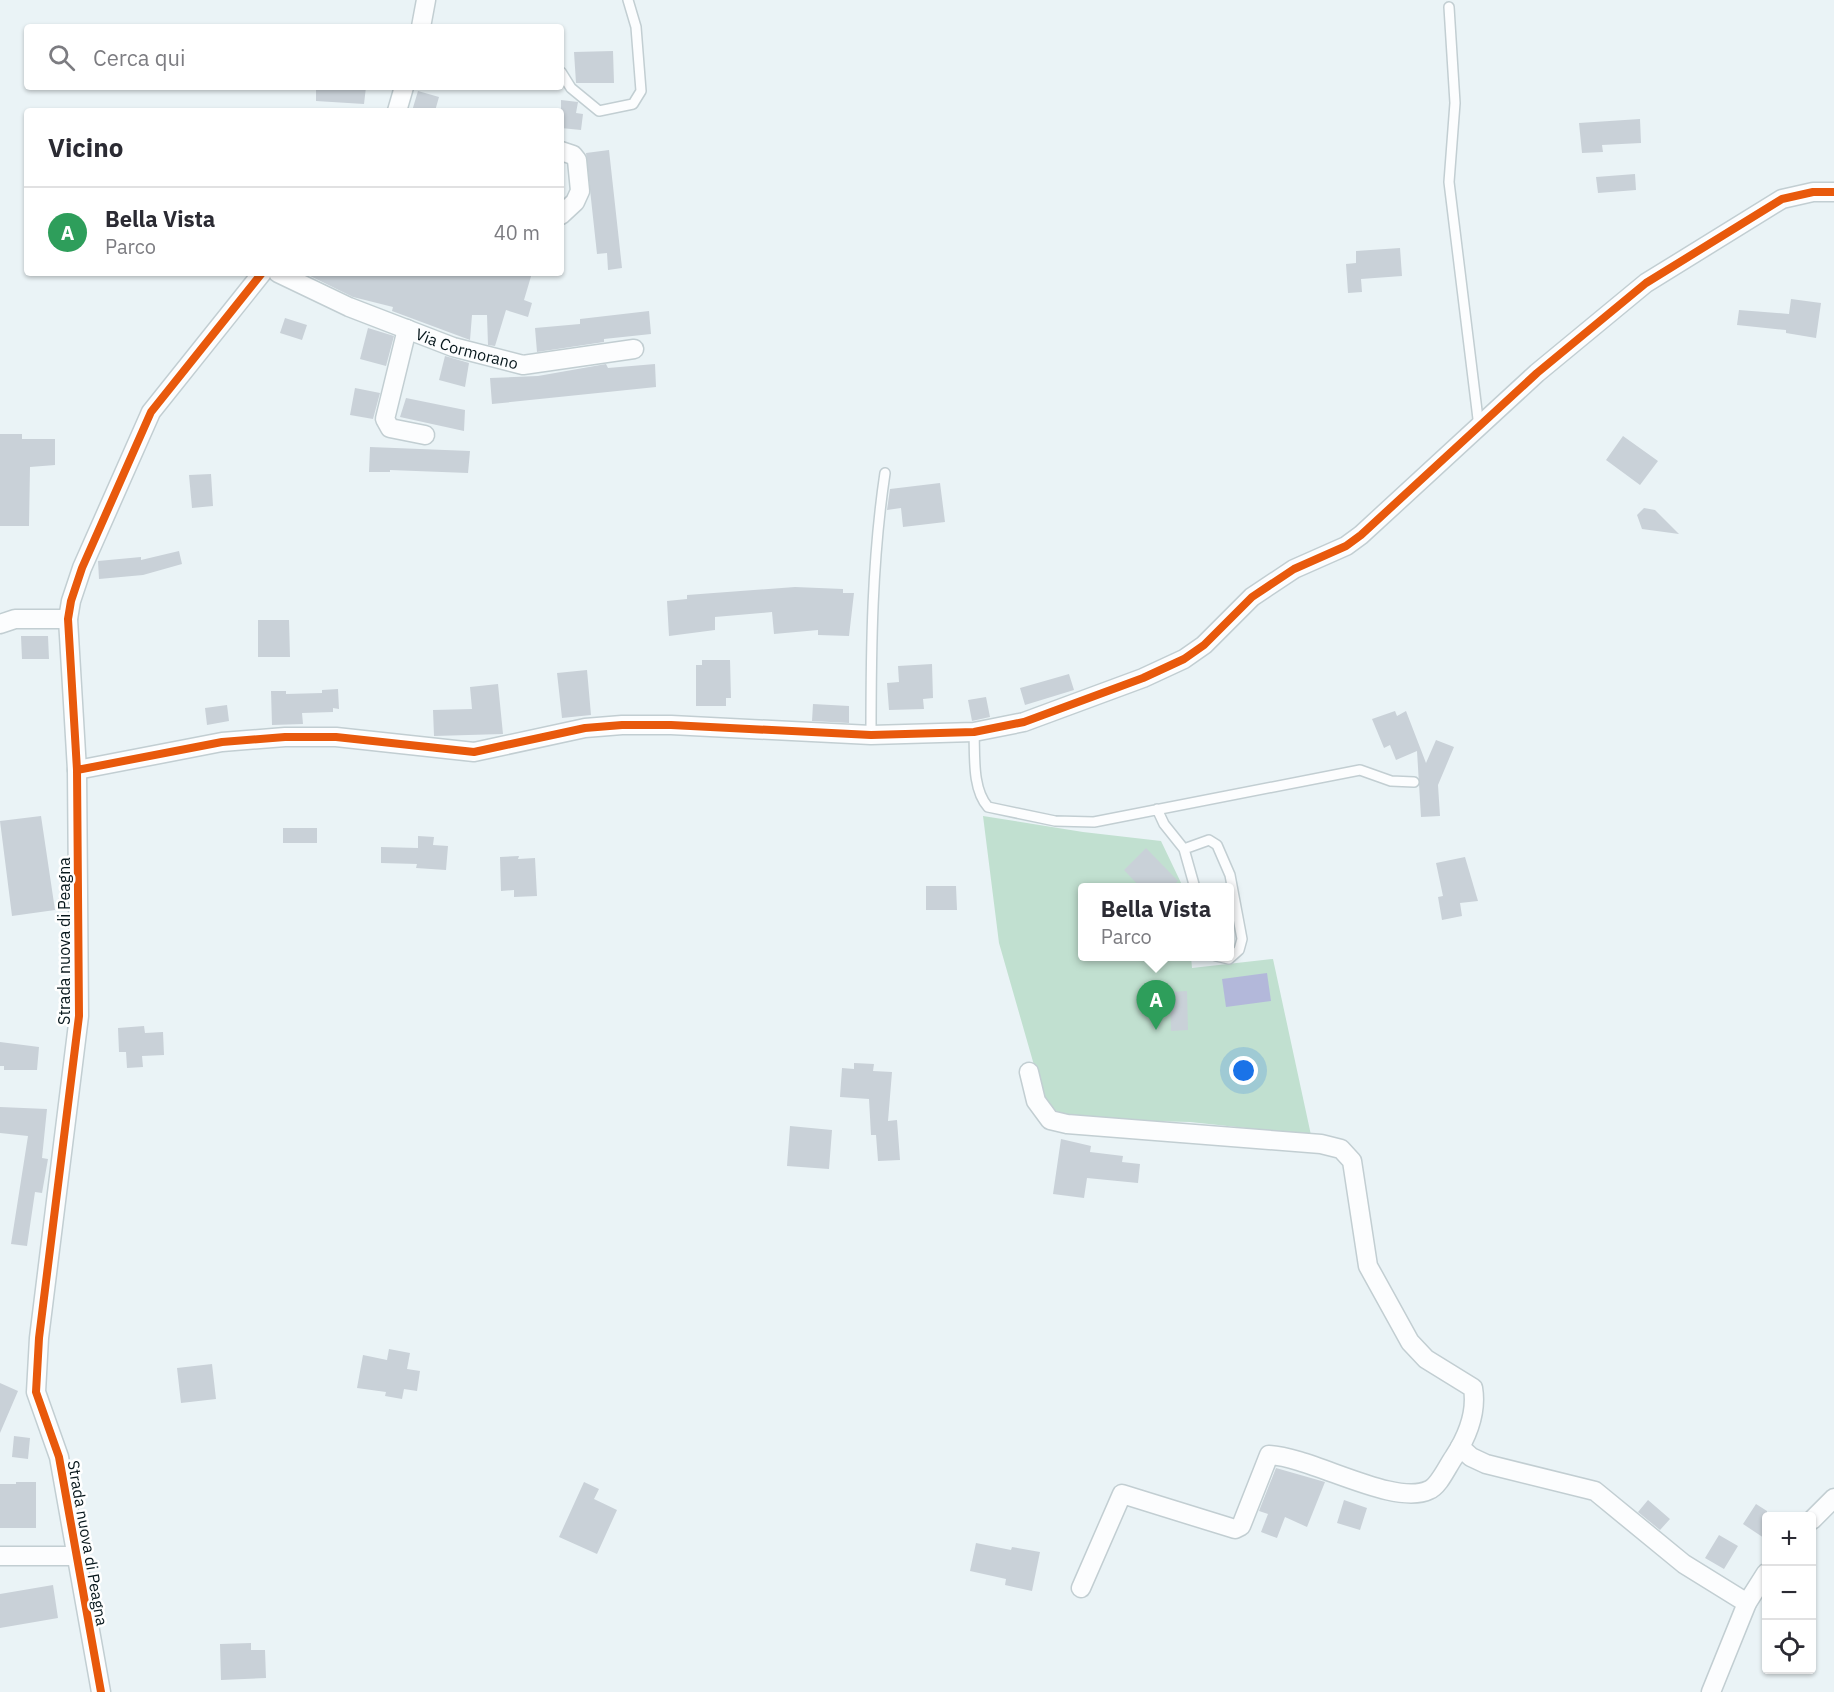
<!DOCTYPE html>
<html lang="it">
<head>
<meta charset="utf-8">
<style>
	body { margin:0; font-family:"IBM Plex Sans",sans-serif; background:#f7f7f7; color:#2b2b33 }
	.controls { position:absolute; right:18px; bottom:18px; display:grid; overflow:hidden; border-radius:6px; box-shadow:0 2px 4px #0004 }
	.controls button { width:54px; height:54px; display:grid; place-items:center; padding:0; border:0; border-bottom:2px solid #e1e1e2; background:#fff; color:#2b2b33; font:30px sans-serif }
	.you { position:absolute; left:1244px; top:1071px; width:21px; height:21px; margin:-15px; border:4px solid #fff; border-radius:50%; background:#1a73e8; box-shadow:0 0 0 9px #1a73e833 }
	.badge { display:grid; place-items:center; width:39px; height:39px; border-radius:50%; background:#d93025; color:#fff; font-size:20px; font-weight:700 }
	.pin { position:absolute; translate:-50% -50px; filter:drop-shadow(0 2px 3px #0008) }
	.pin::after { content:''; position:absolute; top:32px; width:21px; height:18px; background:inherit; clip-path:polygon(0 0,100% 0,50% 100%) }
	.popup { position:absolute; left:1078px; top:883px; width:156px; height:78px; box-sizing:border-box; display:grid; place-content:center; border-radius:6px; background:#fff; filter:drop-shadow(0 2px 4px #0005); font-size:20px; white-space:nowrap; color:#7c7c81 }
	.popup b { font-size:22px; color:#2b2b33 }
	.popup::after { content:''; position:absolute; left:50%; top:100%; margin-left:-12px; border:12px solid transparent; border-top-color:#fff }
	.list { margin:0; padding:0; list-style:none }
	h2 { display:flex; justify-content:space-between; align-items:center; height:78px; margin:0; padding:0 24px; font-size:26px }
	h2 small { font-size:20px; font-weight:400; color:#7c7c81 }
	.list li { display:grid; grid-template-columns:39px 1fr auto; gap:18px; align-items:center; box-sizing:border-box; height:90px; padding:0 24px; border-top:2px solid #e1e1e2 }
	.list b { display:block; font-size:22px; white-space:nowrap }
	.list p { margin:0; font-size:20px; white-space:nowrap; color:#7c7c81 }
	.list em { font-size:20px; font-style:normal; color:#7c7c81 }
	.icon { flex:none; width:33px; height:33px; fill:none; stroke:currentColor; stroke-width:2; stroke-linecap:round; stroke-linejoin:round }
	.map { position:relative; flex:none; width:1834px; height:1692px; overflow:hidden }
	.search { position:absolute; background:#fff; box-shadow:0 2px 4px #0004; left:24px; top:24px; width:540px; height:66px; display:flex; align-items:center; gap:15px; box-sizing:border-box; padding:0 21px; border-radius:6px; color:#7c7c81; font-size:22px }
	.panel { position:absolute; background:#fff; box-shadow:0 2px 4px #0004; left:24px; top:108px; width:540px; height:168px; border-radius:6px }
	.map>svg:first-child { display:block }
	.green { fill:#c1e0d0 }
	.water { fill:#b3b8da }
	.building { fill:#c9d1d8 }
	.lines { fill:none; stroke-linecap:round; stroke-linejoin:round }
	.service-casing { stroke:#c2ced2; stroke-width:12 }
	.minor-casing { stroke:#c2ced2; stroke-width:21 }
	.service { stroke:#fcfdfe; stroke-width:9 }
	.minor { stroke:#fcfdfe; stroke-width:18 }
	.cycleway-casing { stroke:#fff; stroke-width:11 }
	.cycleway { stroke:#e8590c; stroke-width:8 }
	.labels { text-anchor:middle; stroke-width:5; stroke-linejoin:round; paint-order:stroke }
	.street-label { font-size:16px; fill:#07171c; stroke:#fff }
</style>
</head>
<body>
<div class="map">
<svg width="1834" height="1692" viewBox="0 0 1834 1692">
	<rect width="100%" height="100%" fill="#eaf3f6"/>
	<path class="green" d="M983,816L1083,832L1161,841L1183,887L1082,888V956L1191,957L1192,968L1273,959L1311,1135L1190,1122L1075,1119C1058,1116 1051,1107 1042,1093L999,943Z"/>
	<path class="water" d="M1267,973L1271,1001L1226,1007L1222,979Z"/>
	<path class="building" d="M613,51L614,83H576L574,52Z
		M316,87H366L364,104L316,101Z
		M418,91L439,97L435,111H412Z
		M561,100L578,102L576,113L583,114L581,130L561,128Z
		M1640,119L1641,143L1602,145L1603,152L1582,153L1579,123Z
		M609,150L622,268L608,270L607,253L597,254L586,153Z
		M1635,174L1636,190L1598,193L1596,177Z
		M1400,248L1402,276L1361,279L1362,292L1348,293L1346,264L1356,263V251Z
		M304,273H532L524,300L532,303L528,317L506,310L495,346L488,345L487,315H472L470,340L392,311L393,307L353,297Z
		M1791,299L1821,303L1816,338L1786,333V330L1737,325L1739,310L1789,314Z
		M649,311L651,334L604,339V342L537,352L535,328L580,324V319Z
		M285,318L307,325L302,340L280,333Z
		M368,328L394,336L386,366L360,359Z
		M445,356L469,363L465,387L439,380Z
		M606,364L608,368L655,364L656,387L492,404L490,378L538,376Z
		M355,388L380,393L373,419L350,415Z
		M406,398L465,410L464,431L400,417Z
		M0,434H22V439H55V465L30,467L29,526H0Z
		M1623,436L1658,461L1640,485L1606,460Z
		M370,447L470,451L468,473L390,470V472H369Z
		M211,474L213,506L192,508L189,475Z
		M940,483L945,522L903,527L901,508L887,510L890,489Z
		M1644,508L1655,510L1679,534L1642,529L1637,515Z
		M179,551L182,564L143,575L99,579L98,561L141,557V560Z
		M795,587L843,589V593H854L849,636L818,635V630L774,634L772,612L715,617V630L669,636L667,601L687,599V595Z
		M258,620H289L290,657H258Z
		M21,636H48L49,659H22Z
		M702,660H730L731,698H726V706H696V665H702Z
		M932,664L933,698L923,699L924,709L889,710L887,683L899,682L898,666Z
		M587,670L591,715L562,718L557,673Z
		M1069,674L1074,690L1025,705L1020,688Z
		M498,684L503,734L434,736L433,710L472,709L470,687Z
		M338,689L339,709L333,708V712L302,713L303,724L272,725L271,691H286V694L322,693V690Z
		M986,697L990,717L972,721L968,700Z
		M813,704L849,706V723L812,721Z
		M227,705L229,721L207,725L205,708Z
		M1395,711L1397,716L1406,711L1426,763L1436,740L1454,747L1438,785L1440,816L1421,817L1417,751L1396,760L1390,745L1384,748L1372,719Z
		M41,816L55,910L12,916L0,821Z
		M283,828H317V843H283Z
		M418,836L434,837L433,845L448,846L446,870L416,868L417,864L381,863V847L418,848Z
		M1146,848L1178,881L1170,888H1141L1124,870Z
		M519,856L518,859L535,858L537,896L514,897V890L501,891L500,857Z
		M1465,857L1478,901L1460,903L1462,916L1442,920L1438,897L1443,896L1436,863Z
		M926,886H956L957,910H926Z
		M1187,991L1188,1030L1171,1031L1170,992Z
		M144,1026L145,1033L163,1032L164,1055L142,1056L143,1067L127,1068L126,1052H119L118,1028Z
		M0,1042L39,1047L37,1070H4V1066H0Z
		M854,1063L874,1064L873,1071L892,1072L888,1121L897,1120L900,1160L878,1161L876,1135H871L869,1099L840,1097L842,1068L854,1069Z
		M0,1107L47,1109L42,1158L48,1159L42,1193L35,1192L27,1246L11,1244L28,1136L0,1133Z
		M790,1126L832,1130L829,1169L787,1166Z
		M1061,1139L1091,1146L1090,1152L1123,1156L1122,1162L1140,1164L1138,1183L1087,1178L1084,1198L1053,1194Z
		M389,1349L410,1353L407,1369L420,1371L417,1391L404,1389L402,1399L385,1396L386,1392L357,1388L363,1355L387,1360Z
		M212,1364L216,1399L181,1403L177,1368Z
		M0,1383L18,1391L0,1433Z
		M14,1436L30,1438L28,1459L12,1457Z
		M1276,1468L1325,1482L1307,1527L1285,1517L1277,1538L1261,1532L1268,1514L1259,1511Z
		M16,1482H36V1528H0V1484H16Z
		M584,1482L599,1489L594,1499L617,1510L597,1554L559,1537Z
		M1344,1500L1367,1508L1360,1530L1337,1523Z
		M1648,1500L1670,1519L1660,1530L1638,1512Z
		M1756,1504L1767,1511V1540L1743,1524Z
		M1719,1535L1738,1546L1724,1569L1705,1558Z
		M976,1543L1011,1550L1012,1547L1040,1552L1032,1591L1005,1585L1006,1579L970,1571Z
		M53,1585L58,1618L0,1628V1594Z
		M251,1643V1650H265L266,1678L221,1680L220,1644Z"/>
	<g class="lines">
		<g class="service-casing">
			<path id="service" d="M1449,7L1455,103L1449,182L1479,427
				M561,72L571,88L599,111L633,104L641,91L636,27L628,0
				M974,732C975,756 972,789 988,807L1055,821L1094,822L1360,770L1391,781L1414,782
				M871,735C871,647 872,560 885,473
				M1157,809L1164,824L1184,849L1195,888
				M1184,849L1209,840L1217,845L1230,875L1242,939L1239,950L1229,959L1216,956"/>
		</g>
		<g class="minor-casing">
			<g id="minor">
				<path d="M421,27L426,0"/>
				<path d="M397,111L404,87"/>
				<path d="M561,151L573,155L577,160L580,191L575,202L561,215"/>
				<path id="s1" d="M278,273L349,307L453,347L523,365L634,349"/>
				<path d="M407,329L385,419L390,428L425,435"/>
				<path d="M0,624L15,619H68"/>
				<path d="M77,770L222,742L285,737H336L474,752L585,728L622,725H671L871,735L974,732L1024,722L1143,678L1184,659L1204,645L1252,597L1294,569L1346,546L1361,535L1537,373L1646,283L1782,199L1813,192H1834"/>
				<path d="M1029,1072L1036,1101L1050,1120L1067,1124L1321,1144L1341,1149L1352,1161L1368,1266L1410,1342L1426,1359L1473,1388C1477,1412 1467,1437 1454,1457C1447,1467 1439,1486 1429,1490C1394,1507 1312,1457 1269,1455L1241,1526L1235,1529L1122,1494L1081,1588"/>
				<path d="M1460,1447L1471,1457L1486,1464L1595,1491L1684,1564L1747,1603"/>
				<path d="M1812,1520L1834,1498"/>
				<path d="M0,1556H76"/>
				<path d="M101,1692L59,1457L36,1392L39,1338L79,1016L77,770L68,619L71,601L82,568L151,412L262,273"/>
				<path d="M1711,1692L1747,1603L1766,1573"/>
			</g>
		</g>
		<use href="#service" class="service"/>
		<use href="#minor" class="minor"/>
		<g class="cycleway-casing">
			<path id="cycleway" d="M77,770L222,742L285,737H336L474,752L585,728L622,725H671L871,735L974,732L1024,722L1143,678L1184,659L1204,645L1252,597L1294,569L1346,546L1361,535L1537,373L1646,283L1782,199L1813,192H1834
				M101,1692L59,1457L36,1392L39,1338L79,1016L77,770L68,619L71,601L82,568L151,412L262,273"/>
		</g>
		<use href="#cycleway" class="cycleway"/>
	</g>
	<g class="labels">
		<g class="street-label">
			<text dy="6" stroke="none"><textPath href="#s1" startOffset="204">Via Cormorano</textPath></text>
			<text transform="translate(64 941) rotate(-90)" y="6">Strada nuova di Peagna</text>
			<text transform="translate(88 1543) rotate(80)" y="6">Strada nuova di Peagna</text>
		</g>
	</g>
</svg>
<div class="controls">
<button>+</button>
<button>−</button>
<button><svg class="icon" aria-label="locate" viewBox="0 0 24 24"><circle cx="12" cy="12" r="6"/><path d="M12 2v4M12 18v4M2 12h4M18 12h4"/></svg></button>
</div>
<div class="you"></div>
<div class="pin badge" style="left:1156px;top:1030px;background:#2e9e5b">A</div>
<div class="popup"><b>Bella Vista</b>Parco</div>
<div class="search"><svg class="icon" aria-label="search" viewBox="0 0 24 24"><circle cx="10" cy="10" r="6"/><path d="M15 15l6 6"/></svg>Cerca qui</div>
<section class="panel">
<h2>Vicino<small></small></h2>
<ul class="list">
<li><span class="badge" style="background:#2e9e5b">A</span><div><b>Bella Vista</b><p>Parco</p></div><em>40 m</em></li>
</ul>
</section>
</div>
</body>
</html>
